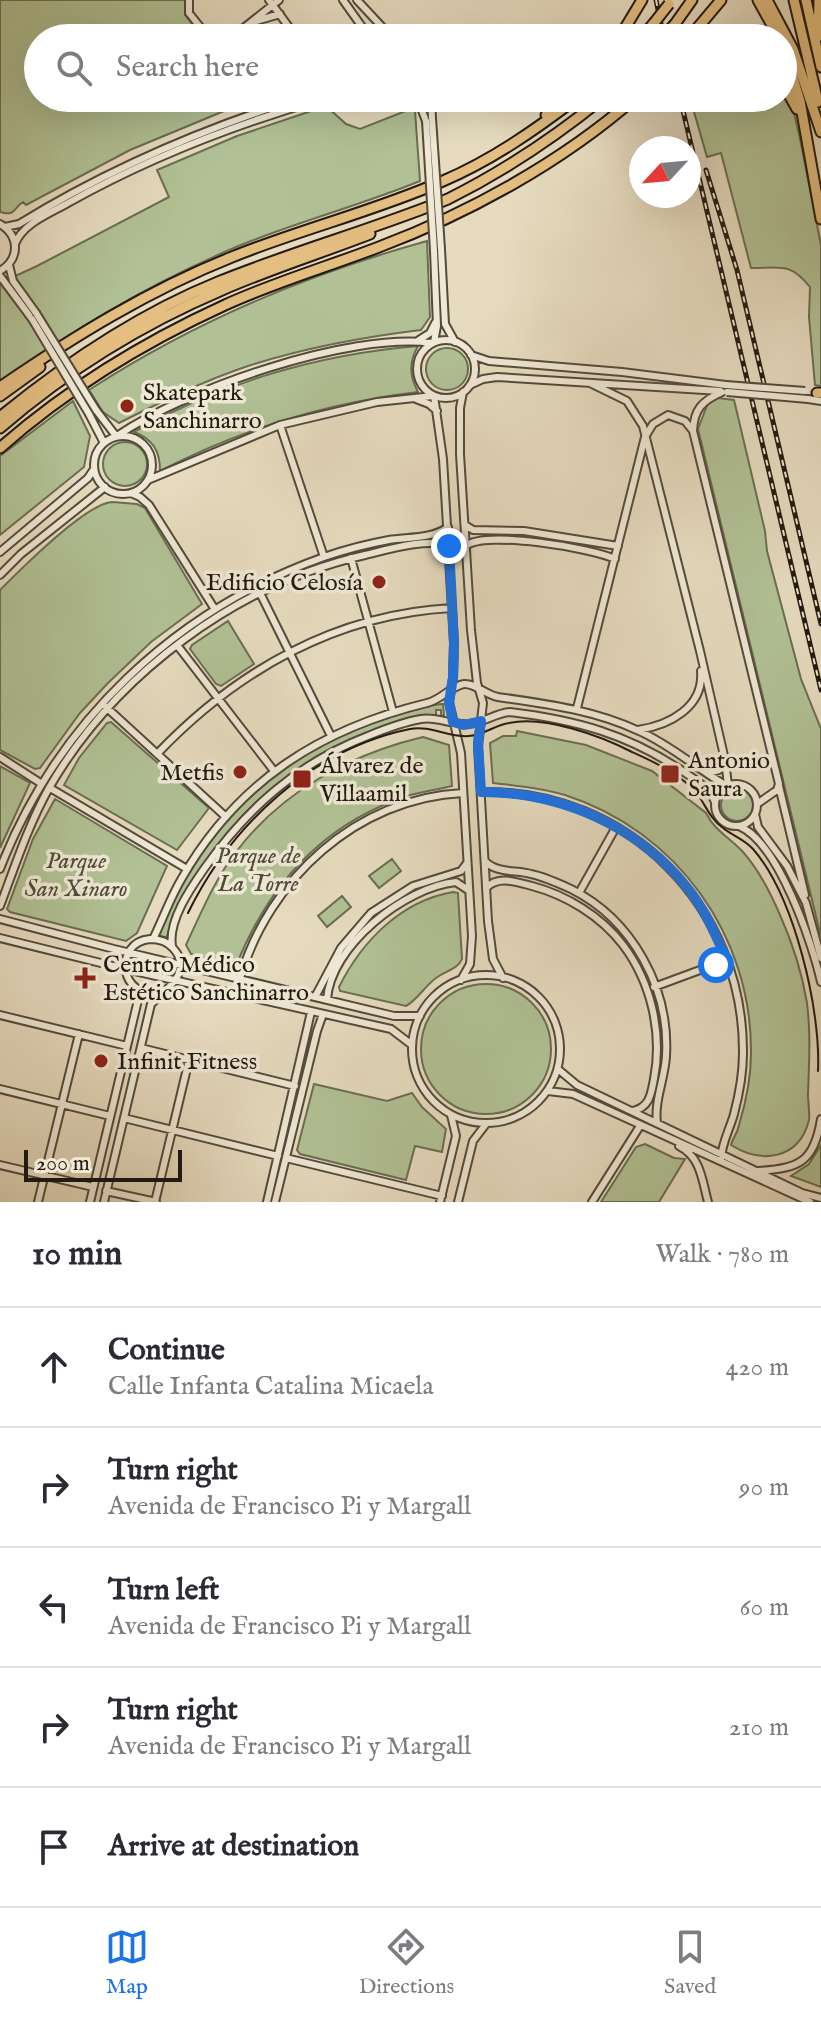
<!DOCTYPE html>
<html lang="en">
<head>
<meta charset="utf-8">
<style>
	body { margin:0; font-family:"IM FELL English",serif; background:#f2f2f3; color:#2b2b33 }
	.compass { position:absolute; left:629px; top:136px; width:72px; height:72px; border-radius:50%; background:#fff; box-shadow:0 8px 32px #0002; rotate:244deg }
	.scale { position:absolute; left:24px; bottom:20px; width:158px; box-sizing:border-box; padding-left:8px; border:4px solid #231a11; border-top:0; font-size:22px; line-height:28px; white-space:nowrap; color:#231a11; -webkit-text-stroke:6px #efe8d5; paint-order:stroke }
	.stop { position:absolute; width:24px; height:24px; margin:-18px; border:6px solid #1a73e8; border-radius:50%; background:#fff }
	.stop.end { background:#1a73e8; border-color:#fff; box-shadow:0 2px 8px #0008 }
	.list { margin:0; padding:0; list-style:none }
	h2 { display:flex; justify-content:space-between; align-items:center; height:104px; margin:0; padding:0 32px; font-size:34px }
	h2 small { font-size:26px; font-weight:400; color:#7c7c81 }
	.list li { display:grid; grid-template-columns:52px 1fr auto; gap:24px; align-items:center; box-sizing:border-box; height:120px; padding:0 32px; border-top:2px solid #e1e1e2 }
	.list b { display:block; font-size:30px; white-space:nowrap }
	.list p { margin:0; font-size:26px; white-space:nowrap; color:#7c7c81 }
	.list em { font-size:26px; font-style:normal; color:#7c7c81 }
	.icon { flex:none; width:44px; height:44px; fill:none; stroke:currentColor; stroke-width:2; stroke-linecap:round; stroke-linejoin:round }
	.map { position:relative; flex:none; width:821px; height:1202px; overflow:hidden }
	.search { position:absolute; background:#fff; box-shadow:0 8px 32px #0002; left:24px; right:24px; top:24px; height:88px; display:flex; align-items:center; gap:20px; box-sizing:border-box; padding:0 28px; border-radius:44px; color:#7c7c81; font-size:30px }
	.sheet { height:704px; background:#fff }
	nav { display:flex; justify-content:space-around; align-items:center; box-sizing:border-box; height:112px; border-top:2px solid #e1e1e2; background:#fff; font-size:22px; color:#7c7c81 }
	nav a { display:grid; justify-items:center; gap:4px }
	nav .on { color:#1a73e8 }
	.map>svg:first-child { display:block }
	.green { fill:#b1c195; stroke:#6a6e53; stroke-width:2 }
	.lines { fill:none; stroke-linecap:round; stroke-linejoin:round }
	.minor-casing { stroke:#544a3c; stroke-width:10 }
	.highway-casing { stroke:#231a11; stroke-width:13 }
	.minor { stroke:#efe8d5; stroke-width:6 }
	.highway { stroke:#e3be80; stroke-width:9 }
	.tram { stroke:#231a11; stroke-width:2 }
	.rail-casing { stroke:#231a11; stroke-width:5 }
	.rail { stroke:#efe8d5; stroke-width:2; stroke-dasharray:6; stroke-linecap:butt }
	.minor-bridge-casing { stroke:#544a3c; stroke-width:10; stroke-linecap:butt }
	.highway-bridge-casing { stroke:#231a11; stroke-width:13; stroke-linecap:butt }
	.minor-bridge { stroke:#efe8d5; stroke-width:6 }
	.highway-bridge { stroke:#e3be80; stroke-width:9 }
	.route { stroke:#1a73e8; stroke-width:10 }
	.poi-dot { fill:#8f2418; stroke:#efe8d5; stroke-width:3 }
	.labels { text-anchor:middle; stroke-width:7; stroke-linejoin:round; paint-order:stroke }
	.poi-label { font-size:24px; fill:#231a11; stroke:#efe8d5; text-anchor:start }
	.park-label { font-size:24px; font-style:italic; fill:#4e4c39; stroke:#efe8d5 }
</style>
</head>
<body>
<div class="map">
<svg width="821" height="1202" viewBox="0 0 821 1202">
	<rect width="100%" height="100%" fill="#e6dbbf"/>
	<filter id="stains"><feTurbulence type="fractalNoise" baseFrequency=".0025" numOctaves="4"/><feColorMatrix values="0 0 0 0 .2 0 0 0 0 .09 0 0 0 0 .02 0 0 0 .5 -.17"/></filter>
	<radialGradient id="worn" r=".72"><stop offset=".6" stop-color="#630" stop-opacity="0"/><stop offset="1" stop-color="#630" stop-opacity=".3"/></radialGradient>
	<path class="green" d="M0,0H185V15L204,38H38V98L253,99L130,150L26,205L23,202C14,207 16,217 0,212Z
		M783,91L793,109L799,134L821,245V386L815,385L809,317L810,287C790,262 781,268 751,268L721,153L707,157L690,98H783Z
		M326,106L346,124L360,129L408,110L415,111L420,181C359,206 296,222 236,247C152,283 73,328 0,384V283L37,266L169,197L157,170L237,136Z
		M427,241L430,317L421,330C363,337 304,348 248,366C203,381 161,402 119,423L103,412L89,390C192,323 308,274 427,241Z
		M418,346C409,362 409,375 418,392C326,403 243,428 160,471C160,451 153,439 134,432C220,383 320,354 418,346Z
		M426 369a21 21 0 1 1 42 0a21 21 0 1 1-42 0Z
		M718,398L734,400L765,531L767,551L801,679L821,729V937L698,429L708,403Z
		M73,401L90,436L84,467L0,535V456Z
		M103 464a22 22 0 1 1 44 0a22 22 0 1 1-44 0Z
		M112,502L137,504L145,508L202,604L151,642L108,683L80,713L40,768L35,769L0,750V590C21,569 85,504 112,502Z
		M228,621L254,664L221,686L216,684L190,649L192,645Z
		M443,704L444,715L441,716V710H436V715C410,714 382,726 359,736C265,776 204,844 166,938L159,935C197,831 282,747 390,717C407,712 425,705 443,704Z
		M111,722L209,808L177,850L64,785L79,758L107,723Z
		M517,731L586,745L652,771L706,813C714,830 730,838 743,852C759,870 771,894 780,915C793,944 802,973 807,1003C811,1035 809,1064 808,1095C808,1103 810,1113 809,1120C799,1160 761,1164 731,1145C733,1137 737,1135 739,1125C746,1102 751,1077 751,1053C752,936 677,831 565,795C542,788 518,786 493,783L490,743L503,736H516Z
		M423,737L449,745L452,786C436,790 419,792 404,797C320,826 268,886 236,966L191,954L186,945C201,913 215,879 236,852C282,791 351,754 423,737Z
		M0,766L30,783L0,848Z
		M721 805a16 16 0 1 1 32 0a16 16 0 1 1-32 0Z
		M55,799L167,866L137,933L126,941L10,912L7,909L33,839Z
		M392,859L401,871L379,888L369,876Z
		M453,892L458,893L462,959C458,969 445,971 436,978C425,986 417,1000 406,1006L340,991L339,987C362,941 401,901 453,892Z
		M342,896L351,907L327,927L318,916Z
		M421 1049a65 65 0 1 1 130 0a65 65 0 1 1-130 0Z
		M314,1084L387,1101L412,1093L422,1107L446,1129L442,1152L415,1146L406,1180L300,1154L297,1150Z
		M645,1144L674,1158L685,1159L659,1202H601L636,1147Z
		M821,1145V1187L791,1176L809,1164Z"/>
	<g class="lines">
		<g class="minor-casing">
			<path id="minor" d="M189,0V13L209,38
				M269,0L297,38
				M343,0L370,38
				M357,0L384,29L394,33
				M256,21L280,14
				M231,38L279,0
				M382,38L394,33L413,38
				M258,98L259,100
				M417,98L426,121
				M431,98L432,118
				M0,224C20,236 20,259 0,271
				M5,227L19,224C107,170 202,129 301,98
				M15,244C23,223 51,213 68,203C150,157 236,124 326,98
				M441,249L445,324L455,342
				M434,251L437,326L434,342
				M9,265L13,281L36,313
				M0,276L32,319
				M419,340L430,333L435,323
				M417 369a29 29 0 1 1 58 0a29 29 0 1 1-58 0Z
				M471,355L489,361L622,372L726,385
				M590,383L627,401L643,426L700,651L725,760L728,785
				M470,385L483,379L497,377L720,391
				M463,392L460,408V454L471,630L477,683L483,703L478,747L488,921L493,959L503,978
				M722,392C702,401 694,409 693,431L779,784L777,790L757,804
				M434,396L443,459L454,643L453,678L449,702L461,753L472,936L470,964L461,980
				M416,399L429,404L437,411
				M808,399L821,401
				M96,410L116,436
				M89,414L104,443
				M280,425L324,557
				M94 465a29 29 0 1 1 58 0a29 29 0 1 1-58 0Z
				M117,436C186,389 349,332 432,343
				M148,480L280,425L377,402L433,396
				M131,493L140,497L149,505L214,608
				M465,525L473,530L524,531L618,546
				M466,546C484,530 592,548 615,559
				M0,552L88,478L94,469
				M351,558L393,712
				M0,575L21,554L105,487
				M260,593L331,736
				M177,645L274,771
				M106,707L226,817
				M577,708L645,437L653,424L668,415L685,421L693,431
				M638,730C670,725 704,707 701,671
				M157,754C236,671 336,614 452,608
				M0,757L42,784
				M708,773L719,770L725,760
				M715 805a21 21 0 1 1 42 0a21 21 0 1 1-42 0Z
				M779,786L805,895
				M50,788L187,869
				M481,792C628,789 744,907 743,1053C743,1073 739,1095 734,1114C730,1129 721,1144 721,1160
				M755,814L758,827L787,866L806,903L821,958
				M739,826C778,842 812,942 821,982
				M485,861C495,873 516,870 531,874C545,877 558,883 571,889C633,920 670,989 666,1056C665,1078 654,1101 657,1123
				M0,869C57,722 175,610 324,557C344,550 367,544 389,540C407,537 433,539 448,527
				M486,888C498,875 517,882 532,886C566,895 601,916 623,945C651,982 663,1033 654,1079C651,1094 650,1107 633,1111
				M579,893L616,827
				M0,906C15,866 28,826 49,788C115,674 237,584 365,555C386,550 430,537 449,546
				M0,919L114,949L394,1016H420
				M0,938L125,969L391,1029L412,1045
				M153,939C163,919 170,898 182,878C238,781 320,729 427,703C441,700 451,686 464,684C475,683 486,695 498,697C547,704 594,710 639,731C671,745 697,769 727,786
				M172,946C168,921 190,889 204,869C247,808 298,763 368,736C385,729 403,722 421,719C438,716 453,726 469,724C484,723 495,713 510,712C576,720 628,734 684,772C696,780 709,788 715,802
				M412 1049a74 74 0 1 1 148 0a74 74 0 1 1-148 0Z
				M240,978C269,879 357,798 463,793
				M654,987L727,960
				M315,997L341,948L371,913L413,886L461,871L467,863
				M327,1000C330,946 405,887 456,882L468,890
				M0,1015L127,1046
				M141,1048L295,1086
				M559,1070L577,1085L802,1193L821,1198
				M0,1089L110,1116
				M548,1091L573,1094L810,1202
				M124,1118L278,1156
				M679,1146C701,1157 702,1180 708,1202
				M286,1158L442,1196
				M0,1165L93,1187
				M759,1171C800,1168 814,1162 821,1119
				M106,1191L156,1202
				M38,1202L79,1034
				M90,1202L138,1000L134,987
				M104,1202L151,1004C167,989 194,971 173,948C167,941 159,939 150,939C113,942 118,1002 163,992
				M155,1202L189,1060
				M267,1202L311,1012
				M275,1202L317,1031L323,1014
				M440,1202L456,1136L451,1115
				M458,1202L473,1141L486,1124
				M592,1202L640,1126"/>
		</g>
		<g class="highway-casing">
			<path id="highway" d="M758,0L779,38
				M767,0L793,49L821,132
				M794,0L818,102
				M806,0L821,67
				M675,24L692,0
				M818,37L819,0
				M619,38L642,0
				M641,38L654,23
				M689,38L721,0
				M783,45L800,101L821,219
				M783,84L797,109
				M546,115L564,98
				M0,387C73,337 149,290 232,257C301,229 375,211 443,181C492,160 535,130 577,98
				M817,393H821
				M0,396L40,367
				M0,417C66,363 139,314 218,282C294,251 372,230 448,199C504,171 555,137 603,98
				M0,428C66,371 142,324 222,290C270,269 321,253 370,234
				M0,448C67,389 144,342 225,305C275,282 327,267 379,247C469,213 562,162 635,98"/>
		</g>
		<use href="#minor" class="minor"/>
		<use href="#highway" class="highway"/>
		<path class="tram" d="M188,913C231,825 312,749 410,729C431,725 449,738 469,736C484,735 495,725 509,723C544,715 601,736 632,752C654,762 683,775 698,795C706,806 711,820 723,828C733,836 744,839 753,849C794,896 821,1009 818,1071"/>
		<g class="rail-casing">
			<path id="rail" d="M656,0L664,38
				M680,98L821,690
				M706,170L737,270L821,624"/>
		</g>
		<use href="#rail" class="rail"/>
		<g class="minor-bridge-casing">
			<path id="minor-bridge" d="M432,118L441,249
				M426,121L434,251
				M36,313L96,410
				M32,319L89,414
				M726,385L805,391
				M727,392L808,399"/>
		</g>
		<g class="highway-bridge-casing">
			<path id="highway-bridge" d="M654,23L669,4
				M662,38L675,24"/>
		</g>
		<use href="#minor-bridge" class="minor-bridge"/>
		<use href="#highway-bridge" class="highway-bridge"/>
	</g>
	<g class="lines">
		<path class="route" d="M449,546L454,643L453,678L449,702L453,722L464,725L481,721L478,742L481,792C561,792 639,826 689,890C706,912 716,936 727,960L716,965"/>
	</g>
	<g class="poi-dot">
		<circle cx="127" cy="406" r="8"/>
		<circle cx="379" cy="582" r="8"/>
		<circle cx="240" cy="772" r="8"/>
		<rect x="660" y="764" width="20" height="20" rx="4"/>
		<rect x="292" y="769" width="20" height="20" rx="4"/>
		<path d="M81 966h8v8h8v8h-8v8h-8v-8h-8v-8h8z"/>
		<circle cx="101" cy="1061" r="8"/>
	</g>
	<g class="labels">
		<g class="poi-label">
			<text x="143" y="400">Skatepark<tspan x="143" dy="28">Sanchinarro</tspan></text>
			<text x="363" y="590" text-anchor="end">Edificio Celosía</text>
			<text x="688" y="768">Antonio<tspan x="688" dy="28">Saura</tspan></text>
			<text x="320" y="773">Álvarez de<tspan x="320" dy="28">Villaamil</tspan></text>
			<text x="224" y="780" text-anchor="end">Metfis</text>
			<text x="103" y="972">Centro Médico<tspan x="103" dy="28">Estético Sanchinarro</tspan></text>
			<text x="117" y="1069">Infinit Fitness</text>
		</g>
		<g class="park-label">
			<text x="258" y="863">Parque de<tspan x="258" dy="28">La Torre</tspan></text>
			<text x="76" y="868">Parque<tspan x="76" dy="28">San Xinaro</tspan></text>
		</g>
	</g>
	<rect width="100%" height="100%" filter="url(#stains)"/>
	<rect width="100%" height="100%" fill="url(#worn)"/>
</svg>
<svg class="compass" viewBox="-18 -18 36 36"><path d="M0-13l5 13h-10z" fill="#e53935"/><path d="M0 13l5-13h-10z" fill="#7c7c81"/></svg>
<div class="scale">200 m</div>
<div class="stop" style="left:716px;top:965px"></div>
<div class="stop end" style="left:449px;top:546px"></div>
<div class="search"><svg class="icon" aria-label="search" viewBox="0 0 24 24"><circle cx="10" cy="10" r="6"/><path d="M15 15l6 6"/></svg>Search here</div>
</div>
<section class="sheet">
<h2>10 min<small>Walk · 780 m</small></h2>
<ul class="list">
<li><svg class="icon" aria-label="ahead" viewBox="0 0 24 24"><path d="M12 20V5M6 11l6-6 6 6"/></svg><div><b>Continue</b><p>Calle Infanta Catalina Micaela</p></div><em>420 m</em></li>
<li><svg class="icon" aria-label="right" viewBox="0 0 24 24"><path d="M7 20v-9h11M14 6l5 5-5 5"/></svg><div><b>Turn right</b><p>Avenida de Francisco Pi y Margall</p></div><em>90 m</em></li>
<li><svg class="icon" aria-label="left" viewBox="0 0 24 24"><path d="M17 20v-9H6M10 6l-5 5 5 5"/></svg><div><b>Turn left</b><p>Avenida de Francisco Pi y Margall</p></div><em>60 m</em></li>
<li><svg class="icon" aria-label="right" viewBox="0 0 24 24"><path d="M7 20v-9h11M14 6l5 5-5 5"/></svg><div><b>Turn right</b><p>Avenida de Francisco Pi y Margall</p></div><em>210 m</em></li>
<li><svg class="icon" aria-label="arrive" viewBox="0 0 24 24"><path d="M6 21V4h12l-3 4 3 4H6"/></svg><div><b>Arrive at destination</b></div></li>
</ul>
</section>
<nav>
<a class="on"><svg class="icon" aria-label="map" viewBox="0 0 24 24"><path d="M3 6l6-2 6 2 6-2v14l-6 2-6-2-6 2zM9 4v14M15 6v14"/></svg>Map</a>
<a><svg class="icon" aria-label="directions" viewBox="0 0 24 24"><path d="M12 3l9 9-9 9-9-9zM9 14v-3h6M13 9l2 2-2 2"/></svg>Directions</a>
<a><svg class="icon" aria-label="saved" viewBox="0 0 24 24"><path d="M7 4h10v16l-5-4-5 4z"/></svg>Saved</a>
</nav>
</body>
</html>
